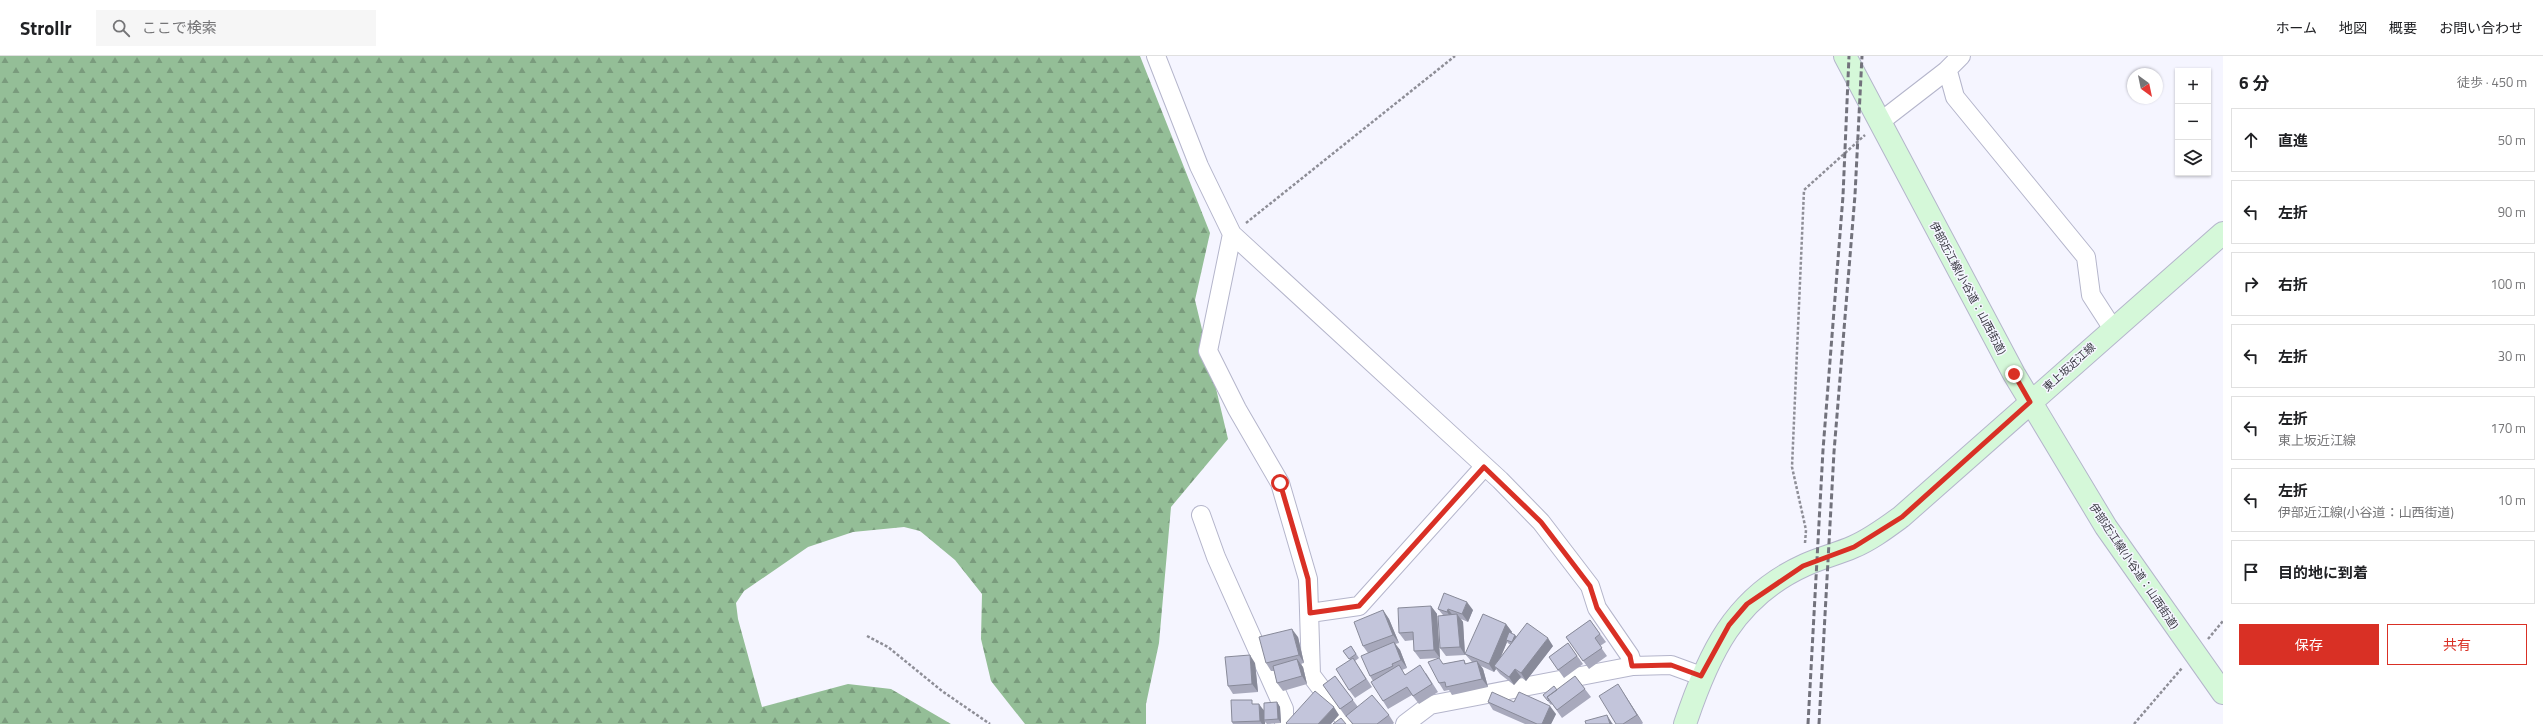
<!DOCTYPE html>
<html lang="ja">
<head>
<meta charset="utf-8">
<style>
	body { margin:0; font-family:"Titillium Web","Noto Sans JP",sans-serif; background:#f6f6f6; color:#202124 }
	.controls { position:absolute; right:12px; top:12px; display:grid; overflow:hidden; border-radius:0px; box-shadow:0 1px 3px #0004 }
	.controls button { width:36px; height:36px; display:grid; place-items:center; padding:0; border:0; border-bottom:1px solid #e0e0e0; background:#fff; color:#202124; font:20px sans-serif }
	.compass { position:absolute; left:2127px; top:12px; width:36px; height:36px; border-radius:50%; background:#fff; box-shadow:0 1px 3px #0004; rotate:147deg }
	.stop { position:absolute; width:12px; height:12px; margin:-9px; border:3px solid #d93025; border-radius:50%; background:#fff }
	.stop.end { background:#d93025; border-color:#fff; box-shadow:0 1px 4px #0008 }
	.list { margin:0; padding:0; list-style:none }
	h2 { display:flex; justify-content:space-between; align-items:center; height:52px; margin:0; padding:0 16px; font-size:17px }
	h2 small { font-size:13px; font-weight:400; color:#757577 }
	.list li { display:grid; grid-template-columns:26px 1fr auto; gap:12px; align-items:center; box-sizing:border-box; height:64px; margin:0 8px 8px; padding:0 8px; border:1px solid #e0e0e0; border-radius:0px }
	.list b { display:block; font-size:15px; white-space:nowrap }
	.list p { margin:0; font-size:13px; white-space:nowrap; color:#757577 }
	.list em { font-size:13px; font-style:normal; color:#757577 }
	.actions { display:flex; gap:8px; padding:12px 16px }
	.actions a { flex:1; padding:9px 0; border:1px solid #d93025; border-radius:0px; text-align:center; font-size:14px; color:#d93025 }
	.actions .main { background:#d93025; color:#fff }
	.icon { flex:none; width:22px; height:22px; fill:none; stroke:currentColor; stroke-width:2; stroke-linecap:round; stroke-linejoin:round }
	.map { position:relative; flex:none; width:2223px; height:668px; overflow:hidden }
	header { display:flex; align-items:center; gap:24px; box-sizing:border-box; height:56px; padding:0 20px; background:#fff; border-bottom:1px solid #e0e0e0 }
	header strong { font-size:19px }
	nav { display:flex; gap:22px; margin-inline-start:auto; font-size:14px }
	.search { width:280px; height:36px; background:#f6f6f6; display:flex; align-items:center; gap:10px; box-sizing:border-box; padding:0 14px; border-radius:0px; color:#757577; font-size:15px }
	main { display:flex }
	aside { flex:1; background:#fff }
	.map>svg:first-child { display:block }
	.forest { fill:url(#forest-firs) }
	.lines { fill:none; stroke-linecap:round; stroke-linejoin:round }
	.minor-casing { stroke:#b4b5cb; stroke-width:20 }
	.secondary-casing { stroke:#b4b5cb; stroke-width:24 }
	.path { stroke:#8e8e97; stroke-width:2.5; stroke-dasharray:3 2; stroke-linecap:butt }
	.minor { stroke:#fff; stroke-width:18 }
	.secondary { stroke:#d5f8d9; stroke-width:22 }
	.rail { stroke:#72727c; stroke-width:3; stroke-dasharray:6 3; stroke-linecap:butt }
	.wall { fill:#a8a9bc; fill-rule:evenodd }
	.shaded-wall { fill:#888a99 }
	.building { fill:#c3c5db; stroke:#888a99 }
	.route { stroke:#d93025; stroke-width:5 }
	.labels { text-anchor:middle; stroke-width:3; stroke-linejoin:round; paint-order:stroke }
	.street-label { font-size:11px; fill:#383841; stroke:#f5f5ff }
</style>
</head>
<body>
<header>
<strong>Strollr</strong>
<div class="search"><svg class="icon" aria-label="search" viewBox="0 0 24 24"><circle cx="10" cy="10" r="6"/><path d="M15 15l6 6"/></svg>ここで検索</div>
<nav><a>ホーム</a><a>地図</a><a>概要</a><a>お問い合わせ</a></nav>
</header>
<main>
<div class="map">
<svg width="2223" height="668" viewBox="0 0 2223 668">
	<defs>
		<pattern id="forest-firs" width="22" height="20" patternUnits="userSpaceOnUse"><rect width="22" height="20" fill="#94be97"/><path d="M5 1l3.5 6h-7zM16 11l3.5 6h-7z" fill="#7a9b7d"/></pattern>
	</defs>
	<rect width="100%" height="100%" fill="#f5f5ff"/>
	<path class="forest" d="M0,0H1140L1210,177L1195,244L1228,383L1171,451L1159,587L1146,648V668H1025L991,625L981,583L982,538L955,504L920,475L904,471L853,476L808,491L744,535L736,547L738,563L762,651L848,628L891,633L951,668H0Z"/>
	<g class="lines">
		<g class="minor-casing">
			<path id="minor" d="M1156,0L1199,110L1232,178L1500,424L1541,466L1590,530L1597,552L1630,600L1633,610
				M1946,15L1949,19L1955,41L2086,201L2091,239L2113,273
				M1880,66L1946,15L1961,0
				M1232,178L1208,295L1237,353L1280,427L1308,523L1311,619L1348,668
				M1201,459L1216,501L1284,653V668
				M1310,557L1359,550L1484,411
				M1405,668L1430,649L1633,610L1671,609L1701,620"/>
		</g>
		<g class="secondary-casing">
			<path id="secondary" d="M1845,0L2014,318L2106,471L2223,637
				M1685,668C1708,599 1734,541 1805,509C1820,502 1837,498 1853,491C1870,484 1886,472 1901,461L2223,177"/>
		</g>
		<path class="path" d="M1246,167L1455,0
			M1805,487L1806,474L1792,411L1804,134L1865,79
			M867,580L888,591L942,635L990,668
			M2208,583L2223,565
			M2134,668L2182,612"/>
		<use href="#minor" class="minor"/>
		<use href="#secondary" class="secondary"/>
		<path class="rail" d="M1808,668L1823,394L1843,140L1849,0
			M1819,668L1834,396L1855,139L1862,0"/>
	</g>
	<path class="wall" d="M1431,550L1437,558L1440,602L1420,603L1414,595V584L1405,585L1399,577Z
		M1438,553L1473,554L1468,566L1461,563L1463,566L1465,599L1446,600L1440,592L1443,559Z
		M1383,554L1389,563L1399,587L1395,588L1400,594L1407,612L1402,614L1405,619L1426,617L1438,636L1419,648L1412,639L1388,653L1383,645L1373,625L1370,620L1368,597L1363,590Z
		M1590,564L1606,586L1600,590L1607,600L1589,613L1566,581Z
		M1506,568L1512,576L1511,577L1515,579L1516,581L1553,590L1526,625L1521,621L1514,629L1500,618L1496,613L1494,616L1481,610L1483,613L1488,631L1452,639L1449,634L1444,635L1439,627L1443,608L1464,604L1466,608L1472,606L1465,598ZM1507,586L1509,588H1510L1501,601Z
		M1298,581L1304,607L1300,608L1303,611L1307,628L1283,635L1277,627L1274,615H1271L1266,607Z
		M1568,587L1583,608L1564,622L1549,601Z
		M1351,590L1359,602L1355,605L1372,631L1355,642L1349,634L1350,604L1343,595Z
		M1255,607L1258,636L1233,638L1228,630Z
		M1335,620L1358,651L1389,659L1394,667L1393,668H1352L1347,660L1346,661L1323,629Z
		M1575,620L1591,641L1562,662L1552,648L1551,649L1543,639L1557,634Z
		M1623,636L1643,667L1642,668H1616Z
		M1277,646L1280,651L1281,667L1267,668L1265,666V668H1233L1232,666L1255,648L1264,654Z
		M1488,646H1514L1556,658L1551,668H1525L1493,654Z"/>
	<path class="shaded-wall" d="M1467,546L1473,554L1468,566L1462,558Z
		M1431,550L1437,558L1440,602L1434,594Z
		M1448,553L1454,561L1453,564L1447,556Z
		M1383,554L1389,563L1399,587L1393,579Z
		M1457,558L1463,566L1465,599L1460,591Z
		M1506,568L1512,576L1508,584H1506L1507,586L1496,612L1494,610L1496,613L1494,616L1489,608Z
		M1292,573L1298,581L1304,607L1299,599Z
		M1515,579L1518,583L1512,586Z
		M1548,582L1553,590L1526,625L1521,617Z
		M1394,586L1400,594L1407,612L1401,604Z
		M1250,599L1255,607L1258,636L1252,628Z
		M1297,603L1303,611L1307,628L1302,620Z
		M1477,605L1483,613L1488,631L1482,623Z
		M1515,613L1521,621L1514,629L1509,621Z
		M1618,628L1623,636L1643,667L1637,659Z
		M1277,646L1280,651L1281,667L1278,663Z
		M1259,648L1265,656L1264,664L1265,666V668H1262L1260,665Z
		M1550,650L1556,658L1551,668H1542Z
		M1334,651L1339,659L1331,668H1318Z
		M1607,659L1612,667L1613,668H1610Z"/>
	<path class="building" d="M1444,537L1467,546L1462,558L1448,553L1447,556L1438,553Z
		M1431,550L1434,594L1414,595L1413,576L1399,577L1398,552Z
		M1383,554L1393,579L1363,590L1354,566Z
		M1457,558L1460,591L1440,592L1438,560Z
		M1483,558L1506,568L1489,608L1465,598Z
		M1590,564L1600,578L1595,582L1602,592L1583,605L1566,581Z
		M1527,567L1548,582L1521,617L1515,613L1509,621L1494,610Z
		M1292,573L1299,599L1266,607L1259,581Z
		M1509,576L1515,579L1512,586L1506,584Z
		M1394,586L1401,604L1392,608L1393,610L1370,620L1361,600Z
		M1568,587L1577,600L1558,614L1549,601Z
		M1351,590L1356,598L1349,603L1343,595Z
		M1250,599L1252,628L1228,630L1225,601Z
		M1353,602L1366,623L1349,634L1336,613Z
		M1439,602L1443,608L1464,604L1465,608L1477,605L1482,623L1446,631L1445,626L1439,627L1428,606Z
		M1297,603L1302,620L1277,627L1273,610Z
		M1399,609L1405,619L1420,609L1432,628L1413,640L1407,631L1383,645L1371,626Z
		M1335,620L1353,644L1340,653L1323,629Z
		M1575,620L1585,633L1557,654L1547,641Z
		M1618,628L1637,659L1623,668H1616L1599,640Z
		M1554,630L1557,634L1547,641L1549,644L1548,645L1543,639Z
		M1315,635L1334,651L1318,668H1287L1286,667Z
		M1492,636L1514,646L1519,636L1550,650L1542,668H1537L1488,646Z
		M1372,639L1389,659L1377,668H1353L1346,660Z
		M1231,644H1252V648H1259L1260,665L1232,666Z
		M1277,646L1278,663L1264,664V647Z
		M1607,659L1610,668H1586L1585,665Z
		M1341,662L1346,668H1333Z"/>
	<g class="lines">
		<path class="route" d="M1280,427L1308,523L1310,557L1359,550L1484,411L1541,466L1590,530L1597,552L1630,600L1632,610L1671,609L1701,620L1729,569L1747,548L1803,510L1854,491L1902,461L2030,346L2014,318"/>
	</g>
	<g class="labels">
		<g class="street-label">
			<text transform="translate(1968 232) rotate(62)" y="4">伊部近江線(小谷道：山西街道)</text>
			<text transform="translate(2069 311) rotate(-42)" y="4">東上坂近江線</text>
			<text transform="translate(2134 510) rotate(56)" y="4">伊部近江線(小谷道：山西街道)</text>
		</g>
	</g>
</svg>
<div class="controls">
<button>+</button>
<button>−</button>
<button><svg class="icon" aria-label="layers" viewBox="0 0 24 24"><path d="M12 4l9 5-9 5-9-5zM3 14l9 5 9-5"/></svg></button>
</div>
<svg class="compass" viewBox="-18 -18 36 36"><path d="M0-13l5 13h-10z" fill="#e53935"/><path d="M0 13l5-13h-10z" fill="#757577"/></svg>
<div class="stop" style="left:1280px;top:427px"></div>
<div class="stop end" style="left:2014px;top:318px"></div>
</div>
<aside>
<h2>6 分<small>徒歩 · 450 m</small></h2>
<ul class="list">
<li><svg class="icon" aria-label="ahead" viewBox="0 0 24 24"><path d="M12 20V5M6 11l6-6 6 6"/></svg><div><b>直進</b></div><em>50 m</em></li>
<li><svg class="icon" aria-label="left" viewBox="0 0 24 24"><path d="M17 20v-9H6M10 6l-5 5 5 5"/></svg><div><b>左折</b></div><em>90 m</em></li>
<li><svg class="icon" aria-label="right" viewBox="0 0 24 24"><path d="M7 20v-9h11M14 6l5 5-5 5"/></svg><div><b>右折</b></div><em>100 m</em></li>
<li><svg class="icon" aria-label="left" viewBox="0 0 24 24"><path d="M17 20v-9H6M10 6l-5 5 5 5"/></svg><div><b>左折</b></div><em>30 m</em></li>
<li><svg class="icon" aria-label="left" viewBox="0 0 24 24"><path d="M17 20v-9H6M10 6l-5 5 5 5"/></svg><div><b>左折</b><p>東上坂近江線</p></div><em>170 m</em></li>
<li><svg class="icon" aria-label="left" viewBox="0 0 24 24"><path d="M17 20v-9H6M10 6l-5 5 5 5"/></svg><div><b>左折</b><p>伊部近江線(小谷道：山西街道)</p></div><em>10 m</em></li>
<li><svg class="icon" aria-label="arrive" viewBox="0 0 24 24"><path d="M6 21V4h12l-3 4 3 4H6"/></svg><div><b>目的地に到着</b></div></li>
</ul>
<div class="actions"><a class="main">保存</a><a>共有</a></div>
</aside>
</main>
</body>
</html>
